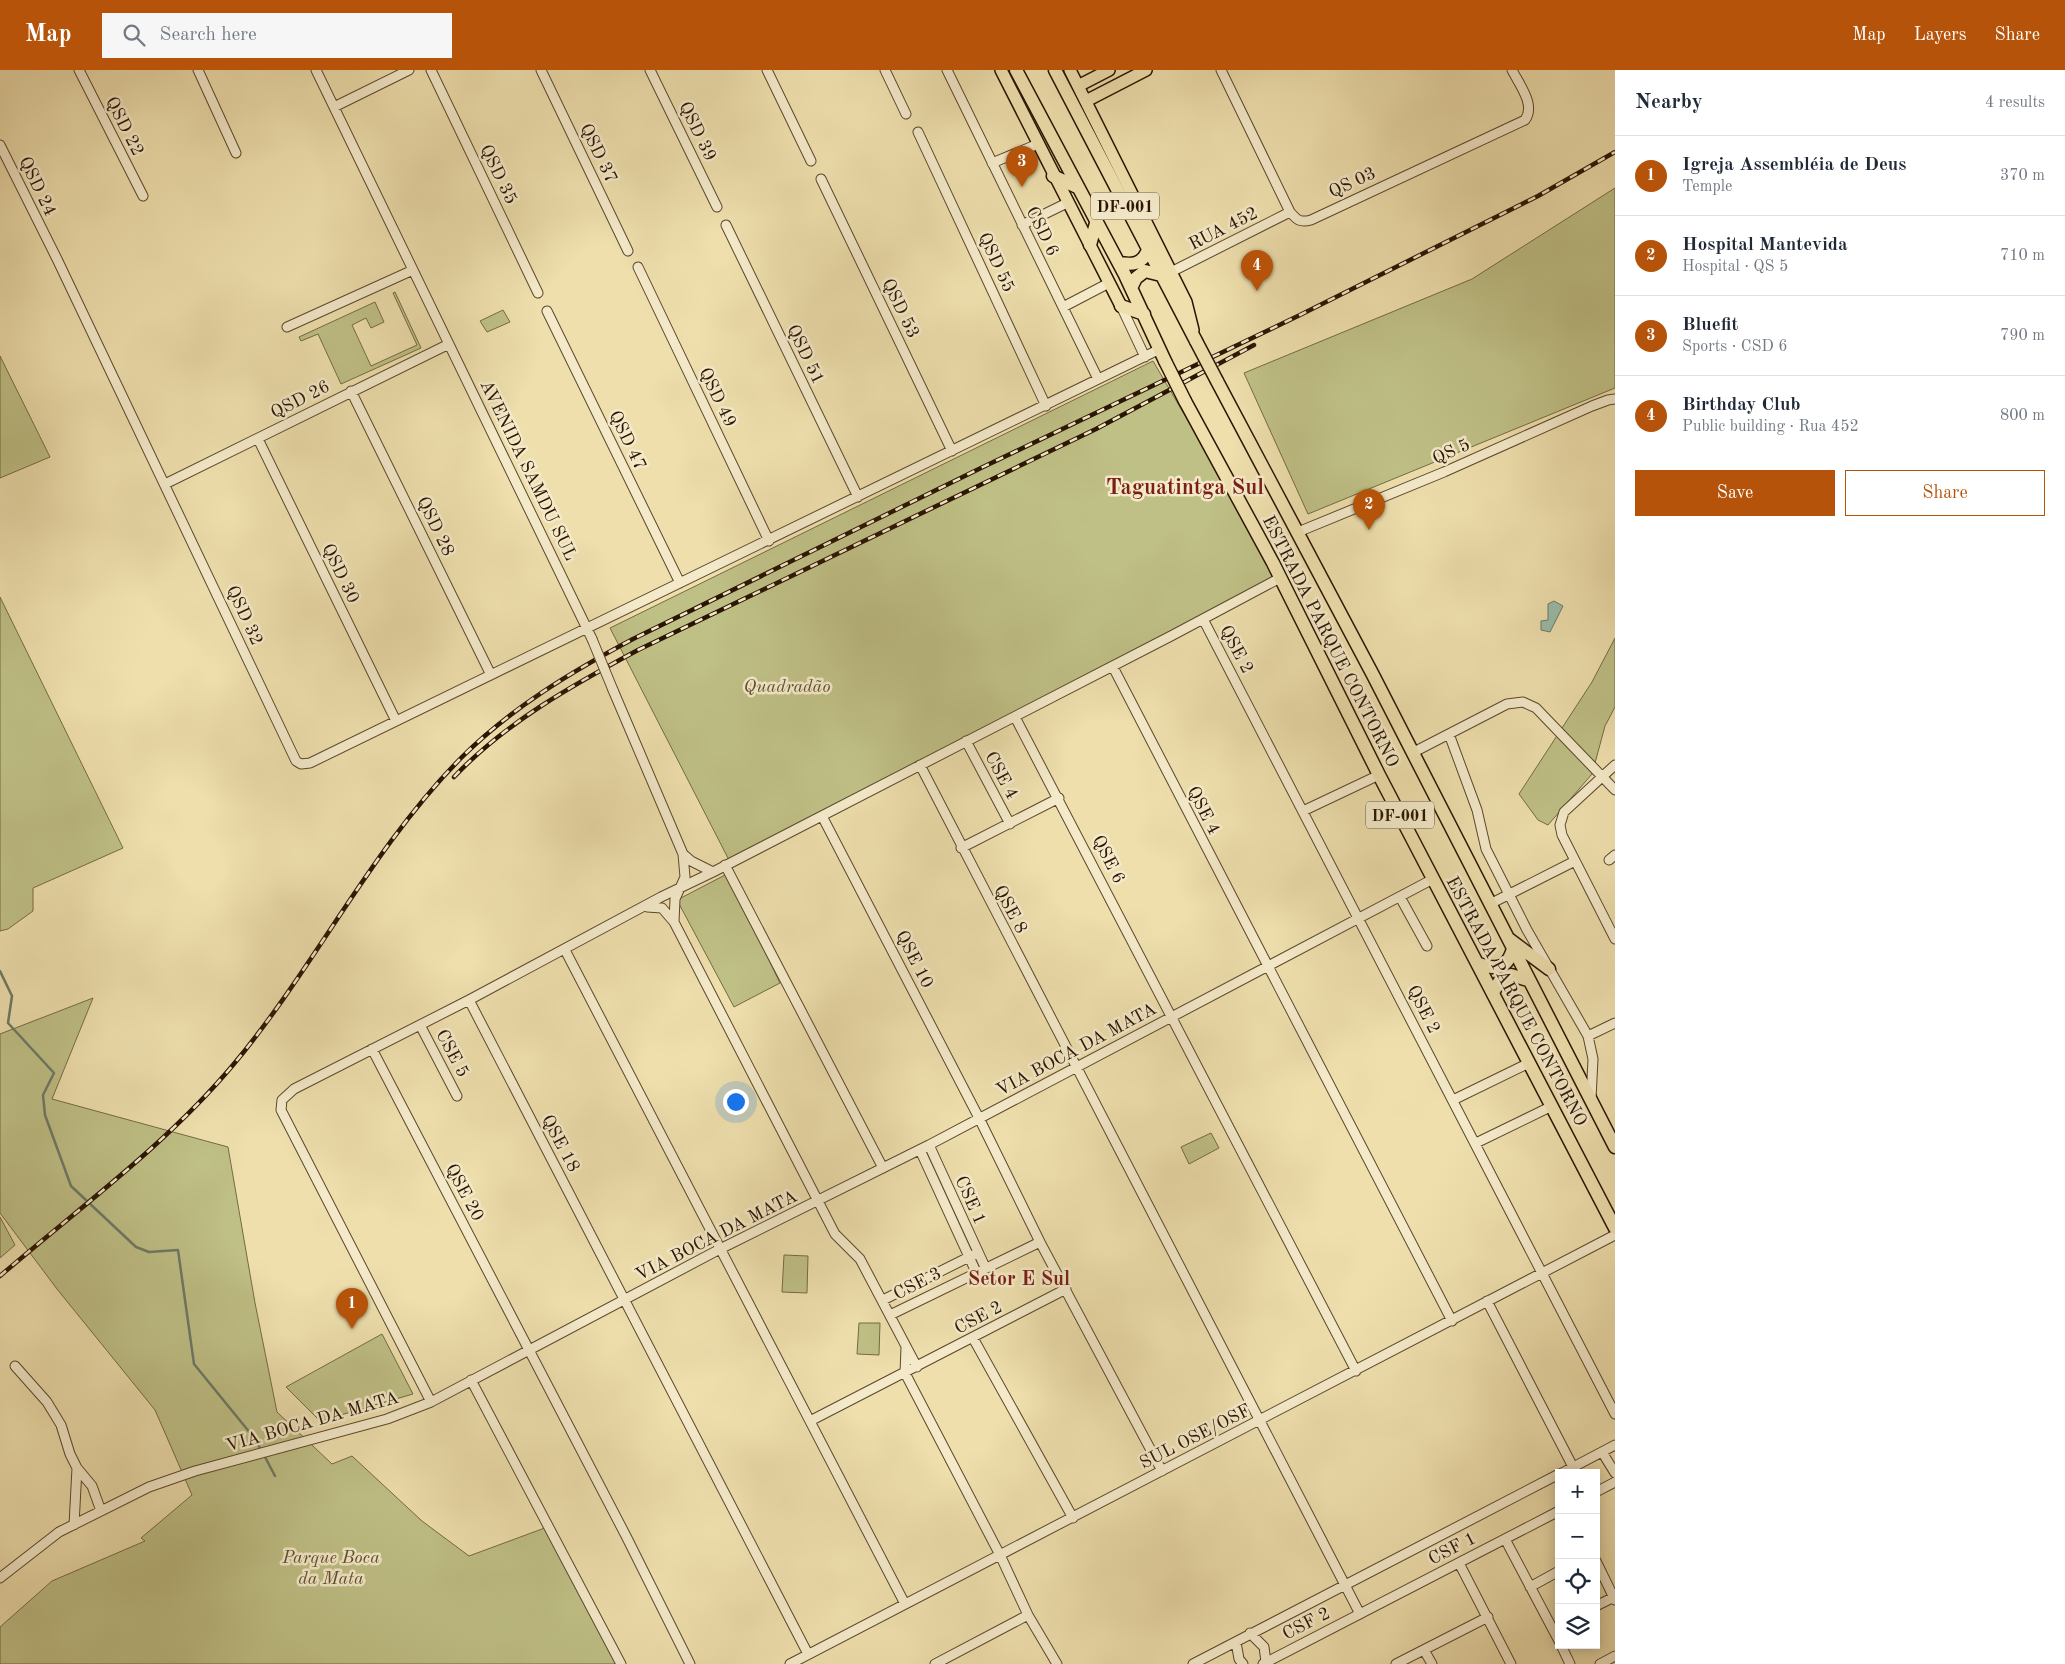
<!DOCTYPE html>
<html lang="en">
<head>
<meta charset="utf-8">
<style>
	body { margin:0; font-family:"Old Standard TT",serif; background:#f6f6f7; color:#1f2937 }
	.controls { position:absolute; right:15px; bottom:15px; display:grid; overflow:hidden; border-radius:0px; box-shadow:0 2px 12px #0003 }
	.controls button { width:45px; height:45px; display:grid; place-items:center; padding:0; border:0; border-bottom:1px solid #e0e1e3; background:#fff; color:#1f2937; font:25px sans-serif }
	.you { position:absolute; left:735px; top:1031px; width:18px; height:18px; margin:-12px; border:4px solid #fff; border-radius:50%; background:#1a73e8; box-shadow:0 0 0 8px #1a73e833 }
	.badge { display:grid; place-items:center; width:32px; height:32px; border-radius:50%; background:#b45309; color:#fff; font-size:16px; font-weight:700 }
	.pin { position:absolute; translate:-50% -41px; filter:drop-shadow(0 1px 2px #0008) }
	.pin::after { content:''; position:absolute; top:26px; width:18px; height:15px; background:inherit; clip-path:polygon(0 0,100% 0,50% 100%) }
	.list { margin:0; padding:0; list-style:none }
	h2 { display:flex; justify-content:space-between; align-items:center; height:65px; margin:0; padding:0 20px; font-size:21px }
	h2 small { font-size:16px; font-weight:400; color:#747a83 }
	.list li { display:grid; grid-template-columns:32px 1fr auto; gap:15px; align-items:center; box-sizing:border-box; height:80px; padding:0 20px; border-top:1px solid #e0e1e3 }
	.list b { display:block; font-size:19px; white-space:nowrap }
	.list p { margin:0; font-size:16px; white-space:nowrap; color:#747a83 }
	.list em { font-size:16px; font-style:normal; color:#747a83 }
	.actions { display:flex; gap:10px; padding:15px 20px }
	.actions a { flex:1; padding:11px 0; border:1px solid #b45309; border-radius:0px; text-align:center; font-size:18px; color:#b45309 }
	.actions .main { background:#b45309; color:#fff }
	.icon { flex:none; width:28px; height:28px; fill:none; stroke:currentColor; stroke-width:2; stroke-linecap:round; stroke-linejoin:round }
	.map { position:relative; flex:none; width:1615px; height:1594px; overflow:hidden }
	header { display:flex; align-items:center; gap:30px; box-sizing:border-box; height:70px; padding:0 25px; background:#b45309; color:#fff }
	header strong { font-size:24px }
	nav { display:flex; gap:28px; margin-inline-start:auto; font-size:18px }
	.search { width:350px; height:45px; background:#f6f6f7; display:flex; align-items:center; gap:12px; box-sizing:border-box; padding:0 18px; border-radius:0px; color:#747a83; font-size:19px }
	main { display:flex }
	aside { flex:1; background:#fff }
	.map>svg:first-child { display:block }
	.green { fill:#bfc086; stroke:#746a44 }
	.water { fill:#99bdab; stroke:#6d7967 }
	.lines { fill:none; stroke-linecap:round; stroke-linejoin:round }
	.stream { stroke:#6d7967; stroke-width:2.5 }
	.minor-casing { stroke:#5b472d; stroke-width:11 }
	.major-casing { stroke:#2a1402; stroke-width:14 }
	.highway-casing { stroke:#2a1402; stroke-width:15 }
	.minor { stroke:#f4eaca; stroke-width:9 }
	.major { stroke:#eedfad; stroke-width:11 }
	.highway { stroke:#eedfad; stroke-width:12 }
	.rail-casing { stroke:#2a1402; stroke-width:4.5 }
	.rail { stroke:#f4eaca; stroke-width:2.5; stroke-dasharray:8; stroke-linecap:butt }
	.minor-bridge-casing { stroke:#5b472d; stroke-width:11; stroke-linecap:butt }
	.highway-bridge-casing { stroke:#2a1402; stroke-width:15; stroke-linecap:butt }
	.minor-bridge { stroke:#f4eaca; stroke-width:9 }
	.highway-bridge { stroke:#eedfad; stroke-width:12 }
	.labels { text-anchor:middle; stroke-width:5; stroke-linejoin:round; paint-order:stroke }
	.shield { fill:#f4eaca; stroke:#67543e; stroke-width:1 }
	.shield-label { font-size:16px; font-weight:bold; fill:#2a1402 }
	.street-label { font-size:18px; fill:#2a1402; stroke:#f4eaca }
	.park-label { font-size:18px; font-style:italic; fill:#5e5030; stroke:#f4eaca }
	.quarter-label { font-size:20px; font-weight:bold; fill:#7a1f14; stroke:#f4eaca }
	.district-label { font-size:22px; font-weight:bold; fill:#7a1f14; stroke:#f4eaca }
</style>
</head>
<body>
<header>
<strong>Map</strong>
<div class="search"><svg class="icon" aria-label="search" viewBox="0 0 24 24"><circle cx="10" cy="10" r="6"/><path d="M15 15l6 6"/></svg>Search here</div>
<nav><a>Map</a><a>Layers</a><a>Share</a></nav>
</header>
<main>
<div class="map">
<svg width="1615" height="1594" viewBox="0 0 1615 1594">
	<rect width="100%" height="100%" fill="#eedfad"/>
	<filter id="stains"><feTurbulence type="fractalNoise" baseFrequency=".004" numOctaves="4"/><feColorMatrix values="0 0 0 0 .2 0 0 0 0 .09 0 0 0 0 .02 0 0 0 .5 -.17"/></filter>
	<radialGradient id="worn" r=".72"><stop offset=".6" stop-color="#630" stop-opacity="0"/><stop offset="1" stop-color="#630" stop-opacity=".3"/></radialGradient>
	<path class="green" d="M1615,118V318L1308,444L1244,303L1472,209Z
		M395,222L421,278L341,314L318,264L301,271L299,267L375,232L384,252L371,258L366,248L352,255L371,296L417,275L393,223Z
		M503,240L510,252L487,262L480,251Z
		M0,286L50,387L0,408Z
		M1153,291L1280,508L730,792L610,558Z
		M0,527L123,778L33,818V841L8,859L0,861Z
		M1615,568V637L1605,656L1592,704L1548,755L1538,750L1519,724L1592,612Z
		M727,804L780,913L734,937L677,830Z
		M93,928L52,1029L228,1077L255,1233L277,1342L332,1394L352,1386L422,1451L469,1486L550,1456L620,1594H0V1557L52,1511L145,1471L141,1468L192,1425L155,1340L57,1219L0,1143V964Z
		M1211,1063L1219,1078L1189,1094L1181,1077Z
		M0,1147L15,1175L0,1188Z
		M784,1185L808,1186L807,1223L782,1222Z
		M859,1253H880L879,1285L857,1284Z
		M382,1264L413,1324L320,1351L286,1317Z"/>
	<path class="water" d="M1554,531L1563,536L1550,562L1541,560V551L1548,550V534Z"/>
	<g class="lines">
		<path class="stream" d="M0,901L12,926L8,953L54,1003L43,1025L45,1045L71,1116L136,1177L149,1182L178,1180L194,1294L255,1369L261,1380
			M264,1385L275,1406"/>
		<g class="minor-casing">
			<path id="minor" d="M79,0L143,126
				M198,0L236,83
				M316,0L592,569
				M431,0L538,223
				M541,0L628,181
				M650,0L717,137
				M767,0L811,91
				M885,0L906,44
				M947,0L1098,309
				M1221,0L1290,142C1297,150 1300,153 1311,150L1525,50C1536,35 1519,14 1512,0
				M334,37L409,0
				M918,62L1046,336
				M0,75L57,189L296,691L301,694L310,693L1160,279
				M992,93L1038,74
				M821,109L952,381
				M726,155L858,427
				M1022,155L1067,133
				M638,197L769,471
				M1171,202L1290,142
				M1121,236L1145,287
				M1063,237L1109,213
				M547,241L680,513
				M287,257L413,200
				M351,321L491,605
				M258,369L396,651
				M165,414L449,274
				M1298,462L1444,402L1592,336L1608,330L1615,329
				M1203,549L1615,1344
				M1113,597L1452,1251
				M613,620L683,784L685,807L675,829L674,852L835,1164L860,1189L917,1297
				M1015,647L1356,1301
				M1449,664L1477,740L1486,779L1527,860L1588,966L1593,989L1591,1029
				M966,671L1010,754
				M1412,683L1507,634L1523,632L1536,638L1615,720
				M920,695L1360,1544
				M1615,695L1564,742L1560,755L1562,765L1615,869
				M1303,741L1379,705
				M822,746L979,1048L1040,1172L1162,1401
				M961,778L1059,728
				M683,784L691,791L713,802
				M1609,790L1615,785
				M725,795L883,1098
				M1400,827L1427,876
				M1490,834L1575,791
				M647,837L662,838L674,852
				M565,880L905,1534
				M469,930L808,1584
				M420,955L457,1026
				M1588,966L1615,953
				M372,979L626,1466L690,1594
				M1453,1030L1529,993
				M1476,1073L1552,1036
				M929,1075L985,1197
				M920,1080L976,1202
				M883,1230L973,1185
				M1487,1231L1573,1397
				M890,1245L1040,1172
				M973,1268L1073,1448
				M906,1277L905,1303L1000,1485L1028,1545L1057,1594
				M15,1296L47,1332L61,1355L70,1384L77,1398L92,1416L101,1441
				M471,1310L621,1594
				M431,1332L281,1040L282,1030L294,1019L469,930L661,827L713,802L1171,566L1280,508
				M810,1351L1066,1219
				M1602,1382L1615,1403
				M1562,1403L1615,1375
				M1596,1422L1615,1412
				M74,1455L77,1398
				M1505,1469L1559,1571
				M1596,1491L1615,1530
				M1459,1493L1511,1594
				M0,1508L59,1462L149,1417L195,1401L387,1349L431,1332L720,1179L929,1075L1433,809
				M1530,1517L1559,1501
				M1596,1536L1614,1527
				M1250,1563L1264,1577L1266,1592
				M1236,1572L1239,1589L1243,1594
				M1561,1575L1570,1594
				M1424,1580L1432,1594
				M790,1594L1615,1165
				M935,1594L1028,1545
				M1193,1594L1559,1404
				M1263,1594L1559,1441
				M1396,1594L1488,1547
				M1600,1594L1615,1586"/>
		</g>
		<g class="major-casing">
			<path id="major" d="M1001,0L1121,236
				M1070,0L1186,232L1193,260
				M1078,16L1109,0
				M1086,31L1146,0"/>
		</g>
		<g class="highway-casing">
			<path id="highway" d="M1016,0L1125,205L1165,291
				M1055,0L1196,271
				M1053,106L1077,117
				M1090,175L1096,153
				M1119,193C1132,195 1142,195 1148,180
				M1131,218L1136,208L1145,201L1161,205
				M1121,236L1144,244
				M1217,311L1373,605L1615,1077
				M1185,331L1273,493L1379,705L1615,1158
				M1509,869L1549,899
				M1479,894C1497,900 1507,899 1513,879
				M1493,923L1499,912L1511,905L1528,910"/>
		</g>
		<use href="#minor" class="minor"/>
		<use href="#major" class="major"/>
		<use href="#highway" class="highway"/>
		<g class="rail-casing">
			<path id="rail" d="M454,707C506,652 573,615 638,580L1096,359L1254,275
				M0,1206C79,1138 166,1075 233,995C315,897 371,779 461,688C511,638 571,602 633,569L983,397L1300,245L1538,126L1615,82"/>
		</g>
		<use href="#rail" class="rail"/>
		<g class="minor-bridge-casing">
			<path id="minor-bridge" d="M592,569L613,620"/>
		</g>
		<g class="highway-bridge-casing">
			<path id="highway-bridge" d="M1196,271L1217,311
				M1165,291L1185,331"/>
		</g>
		<use href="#minor-bridge" class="minor-bridge"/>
		<use href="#highway-bridge" class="highway-bridge"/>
	</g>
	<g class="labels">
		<g class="shield">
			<rect x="1091" y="122.5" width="68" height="27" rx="4"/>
			<rect x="1366" y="731.5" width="68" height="27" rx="4"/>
		</g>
		<g class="shield-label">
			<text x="1125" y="142">DF-001</text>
			<text x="1400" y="751">DF-001</text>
		</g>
		<g class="street-label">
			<text transform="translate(125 56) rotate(63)" y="6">QSD 22</text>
			<text transform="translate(698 61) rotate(64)" y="6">QSD 39</text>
			<text transform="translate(599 83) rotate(64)" y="6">QSD 37</text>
			<text transform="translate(499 104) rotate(64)" y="6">QSD 35</text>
			<text transform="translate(1352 112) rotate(-25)" y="6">QS 03</text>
			<text transform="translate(38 116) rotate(64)" y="6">QSD 24</text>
			<text transform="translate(1223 158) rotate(-27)" y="6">RUA 452</text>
			<text transform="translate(1043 161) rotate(64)" y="6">CSD 6</text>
			<text transform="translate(997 192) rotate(65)" y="6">QSD 55</text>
			<text transform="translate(901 238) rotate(64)" y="6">QSD 53</text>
			<text transform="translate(806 284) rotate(64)" y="6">QSD 51</text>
			<text transform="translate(718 327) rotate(64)" y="6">QSD 49</text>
			<text transform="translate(300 329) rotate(-27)" y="6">QSD 26</text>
			<text transform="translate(628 370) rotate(64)" y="6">QSD 47</text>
			<text transform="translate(1451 381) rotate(-24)" y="6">QS 5</text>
			<text transform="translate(529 400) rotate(64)" y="6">AVENIDA SAMDU SUL</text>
			<text transform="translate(436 456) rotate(64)" y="6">QSD 28</text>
			<text transform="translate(341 503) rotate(64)" y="6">QSD 30</text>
			<text transform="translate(245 545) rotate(65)" y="6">QSD 32</text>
			<text transform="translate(1331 571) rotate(63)" y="6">ESTRADA PARQUE CONTORNO</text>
			<text transform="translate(1237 579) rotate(62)" y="6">QSE 2</text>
			<text transform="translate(1002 705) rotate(62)" y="6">CSE 4</text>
			<text transform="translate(1204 740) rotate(63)" y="6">QSE 4</text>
			<text transform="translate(1109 789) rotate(63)" y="6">QSE 6</text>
			<text transform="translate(1011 839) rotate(62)" y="6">QSE 8</text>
			<text transform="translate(915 889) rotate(63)" y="6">QSE 10</text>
			<text transform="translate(1517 931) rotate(62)" y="6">ESTRADA PARQUE CONTORNO</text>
			<text transform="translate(1424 939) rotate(63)" y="6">QSE 2</text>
			<text transform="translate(1076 979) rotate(-28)" y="6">VIA BOCA DA MATA</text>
			<text transform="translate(453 983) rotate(62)" y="6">CSE 5</text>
			<text transform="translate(561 1073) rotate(62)" y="6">QSE 18</text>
			<text transform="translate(465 1122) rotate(62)" y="6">QSE 20</text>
			<text transform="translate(971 1130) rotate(66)" y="6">CSE 1</text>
			<text transform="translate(716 1165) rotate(-27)" y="6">VIA BOCA DA MATA</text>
			<text transform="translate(917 1213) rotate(-27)" y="6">CSE 3</text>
			<text transform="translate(978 1247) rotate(-28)" y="6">CSE 2</text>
			<text transform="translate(312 1351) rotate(-16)" y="6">VIA BOCA DA MATA</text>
			<text transform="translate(1195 1366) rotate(-27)" y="6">SUL OSE/OSF</text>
			<text transform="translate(1452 1478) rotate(-27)" y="6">CSF 1</text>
			<text transform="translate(1306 1553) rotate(-27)" y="6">CSF 2</text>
		</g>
		<g class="park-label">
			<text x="787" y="622">Quadradão</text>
			<text x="331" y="1493">Parque Boca<tspan x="331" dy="21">da Mata</tspan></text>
		</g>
		<g class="quarter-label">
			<text x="1019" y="1215">Setor E Sul</text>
		</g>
		<g class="district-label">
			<text x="1185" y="424">Taguatintga Sul</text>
		</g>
	</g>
	<rect width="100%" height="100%" filter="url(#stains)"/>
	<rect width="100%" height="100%" fill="url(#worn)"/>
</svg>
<div class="controls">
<button>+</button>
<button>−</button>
<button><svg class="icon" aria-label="locate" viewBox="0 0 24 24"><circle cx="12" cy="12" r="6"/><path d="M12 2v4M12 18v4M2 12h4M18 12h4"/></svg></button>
<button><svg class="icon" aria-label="layers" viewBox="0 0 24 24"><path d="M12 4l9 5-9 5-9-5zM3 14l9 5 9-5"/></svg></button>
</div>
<div class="you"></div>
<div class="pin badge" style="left:352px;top:1259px">1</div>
<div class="pin badge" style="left:1369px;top:460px">2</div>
<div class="pin badge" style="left:1022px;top:117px">3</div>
<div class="pin badge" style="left:1257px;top:221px">4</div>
</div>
<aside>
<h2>Nearby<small>4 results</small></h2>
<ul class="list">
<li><span class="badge">1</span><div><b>Igreja Assembléia de Deus</b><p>Temple</p></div><em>370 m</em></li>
<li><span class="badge">2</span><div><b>Hospital Mantevida</b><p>Hospital · QS 5</p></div><em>710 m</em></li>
<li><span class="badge">3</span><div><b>Bluefit</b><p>Sports · CSD 6</p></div><em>790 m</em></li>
<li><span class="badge">4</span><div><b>Birthday Club</b><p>Public building · Rua 452</p></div><em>800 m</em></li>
</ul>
<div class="actions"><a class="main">Save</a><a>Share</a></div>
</aside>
</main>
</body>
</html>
